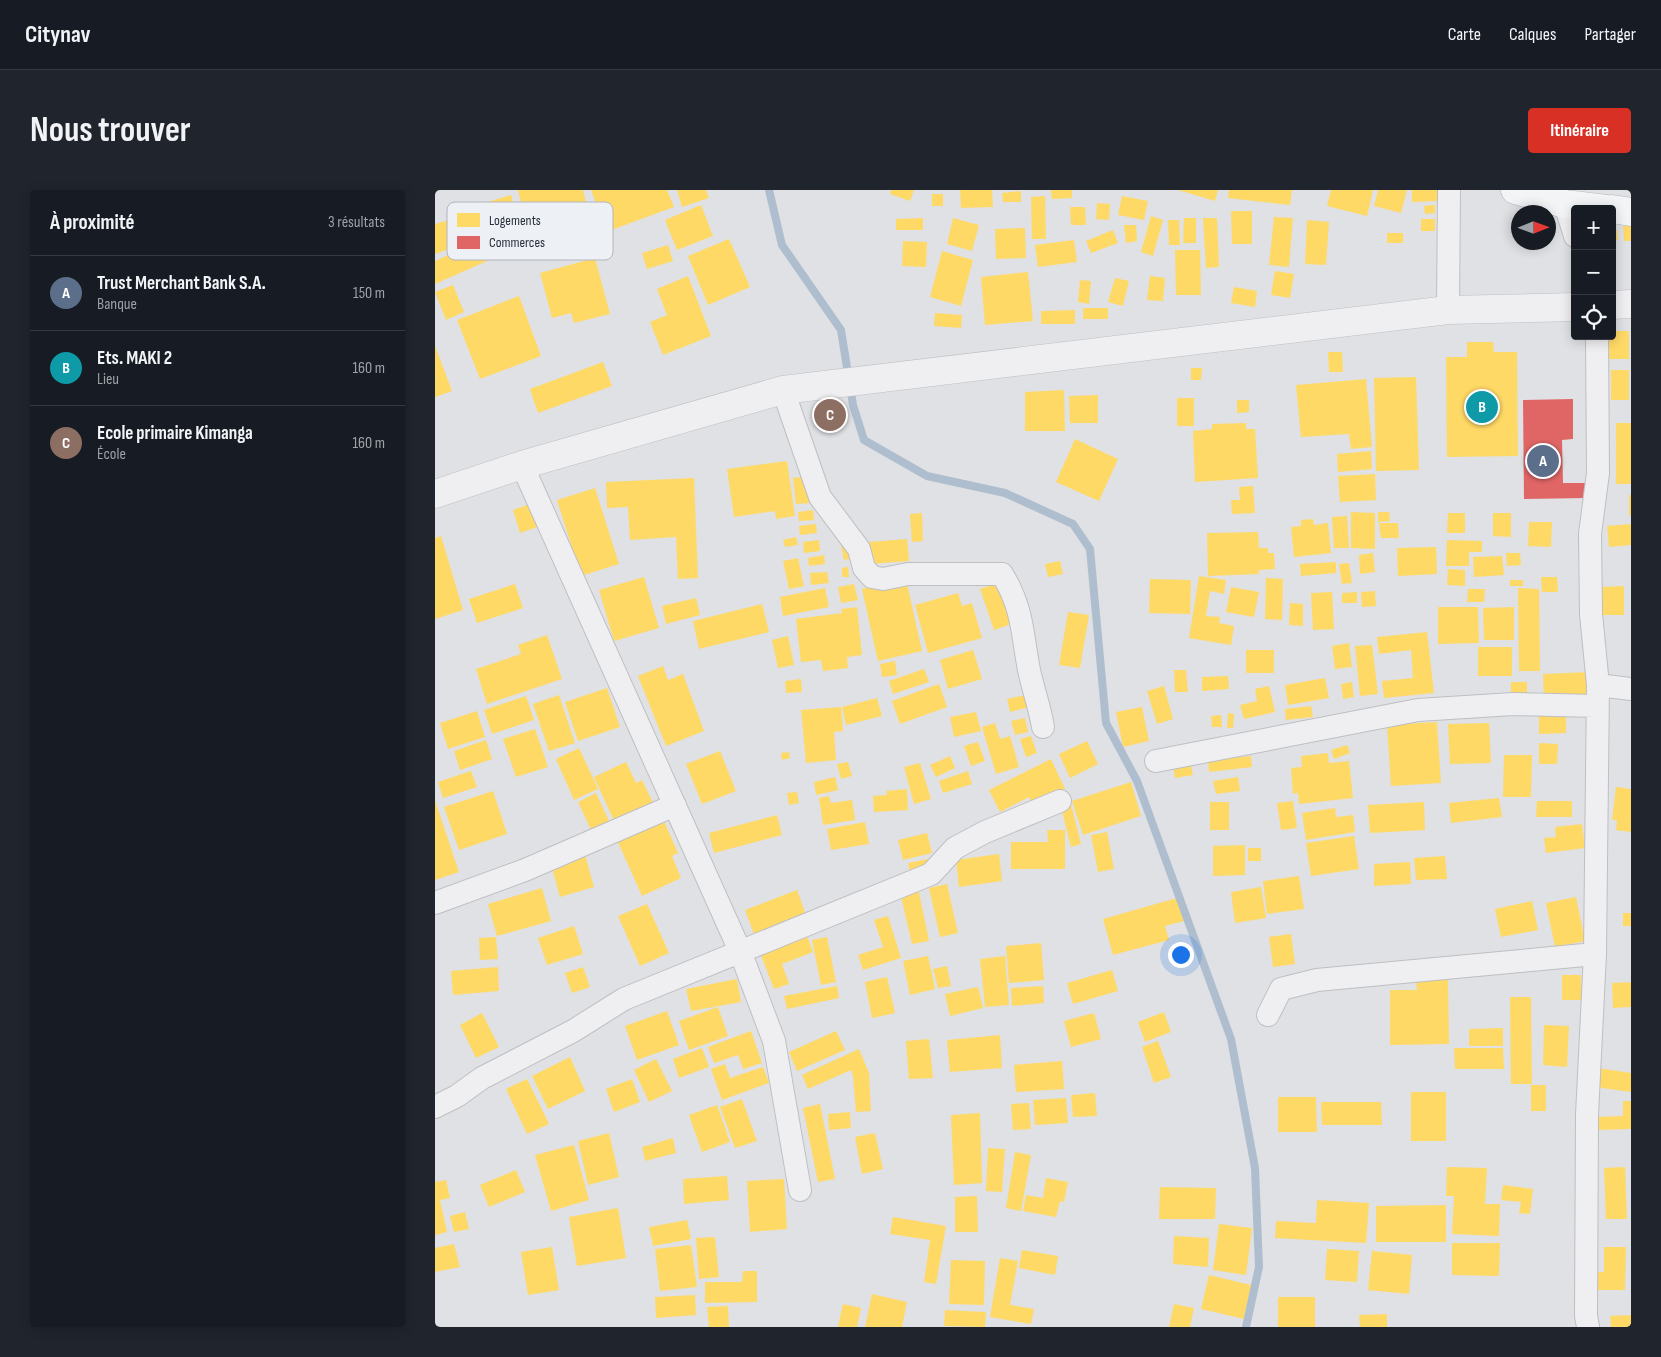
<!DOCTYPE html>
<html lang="fr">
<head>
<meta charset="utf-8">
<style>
	body { margin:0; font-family:"Sofia Sans Condensed",sans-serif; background:#20242c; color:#f1f3f6 }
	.controls { position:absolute; right:15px; top:15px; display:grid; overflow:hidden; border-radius:5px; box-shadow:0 2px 12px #0003 }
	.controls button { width:45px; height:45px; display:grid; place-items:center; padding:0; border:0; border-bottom:1px solid #363941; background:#171b24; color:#f1f3f6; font:25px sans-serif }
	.compass { position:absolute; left:1076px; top:15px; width:45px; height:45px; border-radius:50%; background:#171b24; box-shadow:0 2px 12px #0003; rotate:89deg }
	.you { position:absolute; left:745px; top:764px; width:18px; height:18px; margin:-12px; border:4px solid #fff; border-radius:50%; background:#1a73e8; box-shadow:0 0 0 8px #1a73e833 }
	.badge { display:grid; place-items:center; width:32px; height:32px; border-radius:50%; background:#d93025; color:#fff; font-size:16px; font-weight:700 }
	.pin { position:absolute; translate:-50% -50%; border:2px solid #fff; box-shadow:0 1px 5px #0006 }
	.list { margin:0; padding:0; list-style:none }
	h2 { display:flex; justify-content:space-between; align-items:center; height:65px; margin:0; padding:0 20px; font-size:21px }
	h2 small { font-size:16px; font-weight:400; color:#9ea1a6 }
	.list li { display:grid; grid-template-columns:32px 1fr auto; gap:15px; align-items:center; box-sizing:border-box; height:75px; padding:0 20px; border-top:1px solid #363941 }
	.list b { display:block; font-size:19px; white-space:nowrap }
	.list p { margin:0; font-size:16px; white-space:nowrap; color:#9ea1a6 }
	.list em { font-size:16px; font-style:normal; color:#9ea1a6 }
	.icon { flex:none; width:28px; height:28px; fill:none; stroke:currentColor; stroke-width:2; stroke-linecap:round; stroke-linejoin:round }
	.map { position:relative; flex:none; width:1196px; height:1137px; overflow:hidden; border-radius:5px }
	header { display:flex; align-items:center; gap:30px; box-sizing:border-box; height:70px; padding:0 25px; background:#171b24; border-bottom:1px solid #363941 }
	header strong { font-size:24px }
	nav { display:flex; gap:28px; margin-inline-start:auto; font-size:18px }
	.intro { display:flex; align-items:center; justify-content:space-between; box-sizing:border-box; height:120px; padding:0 30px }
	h1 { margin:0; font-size:35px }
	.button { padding:12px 22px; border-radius:5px; background:#d93025; color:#fff; font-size:18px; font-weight:700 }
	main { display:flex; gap:30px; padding:0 30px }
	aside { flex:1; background:#171b24; border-radius:5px; box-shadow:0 2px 12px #0003 }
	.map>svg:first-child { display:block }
	.homes { fill:#ffd966 }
	.shops { fill:#e06666 }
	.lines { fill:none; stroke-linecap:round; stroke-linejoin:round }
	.stream { stroke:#afbece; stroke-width:8 }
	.minor-casing { stroke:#bdbfc2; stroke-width:24 }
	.tertiary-casing { stroke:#bdbfc2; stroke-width:29 }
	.trunk-casing { stroke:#b2b4b9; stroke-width:29 }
	.minor { stroke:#efeff1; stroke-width:22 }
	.tertiary { stroke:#efeff1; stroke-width:28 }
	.trunk { stroke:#f3f4f5; stroke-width:28 }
	.key { fill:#edf0f4; stroke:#b2b6bd; stroke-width:1 }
	.key-label { font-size:14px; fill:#282f3c }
</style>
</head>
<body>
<header>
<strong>Citynav</strong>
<nav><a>Carte</a><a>Calques</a><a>Partager</a></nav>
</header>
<div class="intro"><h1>Nous trouver</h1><a class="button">Itinéraire</a></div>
<main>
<aside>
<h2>À proximité<small>3 résultats</small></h2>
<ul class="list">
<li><span class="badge" style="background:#5c6f8a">A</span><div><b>Trust Merchant Bank S.A.</b><p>Banque</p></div><em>150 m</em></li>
<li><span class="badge" style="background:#0f9aa8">B</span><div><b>Ets. MAKI 2</b><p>Lieu</p></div><em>160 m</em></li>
<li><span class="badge" style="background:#8d6e63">C</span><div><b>Ecole primaire Kimanga</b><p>École</p></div><em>160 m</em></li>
</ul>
</aside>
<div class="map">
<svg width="1196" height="1137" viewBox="0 0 1196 1137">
	<rect width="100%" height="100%" fill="#dfe1e4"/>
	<path class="homes" d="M83,0H148L153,20L91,35Z
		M156,0H232L239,17L171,42Z
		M242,0H271L274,8L247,17Z
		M456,0H479L475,11L455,4Z
		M525,0H557L558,17L526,18Z
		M616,0H637V8L617,9Z
		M743,0H783L780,11Z
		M794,0H857L855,15L793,8Z
		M896,0H938L932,26L892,16Z
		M943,0H972L966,23L939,16Z
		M977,0H1003V11L977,12Z
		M586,1V12H568L567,3Z
		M497,4H508V16H497Z
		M76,5L89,52L62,60L49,13Z
		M610,6L611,49H597L596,7Z
		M687,6L713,11L709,30L683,25Z
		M662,13L675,14L674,30L661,29Z
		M266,15L278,46L242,60L230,30Z
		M1000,15V23L990,24L989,16Z
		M635,17H650L651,35H636Z
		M796,21H817V54H797Z
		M716,26L728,30L718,66L706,62Z
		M839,27L858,28L854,77L834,75Z
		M488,28V40H461V29Z
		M518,28L544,35L537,61L512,54Z
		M749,28H761V53H748Z
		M768,28H782L784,77L771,78Z
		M17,29L26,55L0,64V34Z
		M986,29H1000V41H986Z
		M733,30H744L745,55H734Z
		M872,30L894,32L891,75L870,74Z
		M689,35H701L702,51L691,53Z
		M1188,36H1196V51H1189Z
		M590,38L591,68L561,69L560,39Z
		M678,40L683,53L656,63L651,51Z
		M1177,40H1182L1183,50H1177Z
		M952,43H968V53H952Z
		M53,48L61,67L0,94V71Z
		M294,49L315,97L273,115L253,66Z
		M639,50L642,72L603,77L600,55Z
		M468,51L492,52L491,77L467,76Z
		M233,55L238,71L212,79L207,63Z
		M740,60H765L766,105H741Z
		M507,61L538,70L526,116L495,107Z
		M160,68L175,124L139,133L136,123L117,128L105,83Z
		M840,81L859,84L855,108L836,105Z
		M593,82L598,131L550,135L546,87Z
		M253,86L276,146L228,165L215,132L232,125L222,99Z
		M715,86L730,88L728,111L712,110Z
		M680,88L694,91L688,116L673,112Z
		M645,90L656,91L654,114L643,112Z
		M18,95L29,122L11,130L0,102Z
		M799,97L822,101L820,117L796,113Z
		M84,106L106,166L45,189L22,130Z
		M648,118H673V129H648Z
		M640,120V134H606V121Z
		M500,123L527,125L526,138L499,136Z
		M1177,141H1194V169H1174V146H1177Z
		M1032,152H1058L1059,162H1082L1083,266L1012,267L1011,167H1032Z
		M0,156L17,201L0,207Z
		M893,162H907L908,182H894Z
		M168,172L177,196L103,223L95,199Z
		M756,178H767L766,190H756Z
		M1176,180H1194V210H1176Z
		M981,187L984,280L941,281L939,188Z
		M931,189L937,257L916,259L914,244L866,247L861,195Z
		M629,200L630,241H590V202Z
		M663,205V233H635L634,206Z
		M742,208H759V236H742Z
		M802,210H814V222L802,223Z
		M811,233V239H820L823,288L760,292L758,241L777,239V234Z
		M1181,233H1196V294H1181Z
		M640,249L683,269L664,311L621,292Z
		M936,261L937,279L903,282L902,264Z
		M352,271L360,326L341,329L340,321L299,327L292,279Z
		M940,284L941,310L905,312L903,286Z
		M374,286L376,313L361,314L358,288Z
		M259,288L263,388L243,389L241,347L195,350L193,317L172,318L171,292Z
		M818,296L820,323L797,324L796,310H805L804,297Z
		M160,298L184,374L146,386L122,310Z
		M1194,305H1196V325L1194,326Z
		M95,314L102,337L85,343L78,320Z
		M378,320L379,330L364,331L363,322Z
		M916,322L940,323V359L916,358Z
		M943,322H954L955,331L943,332Z
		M487,323L488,351L477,352L475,324Z
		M1013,323H1030V343H1012Z
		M1058,323H1076V347L1058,346Z
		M912,326L914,358H899L897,327Z
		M878,329L879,335L893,333L896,363L859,367L856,337L866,336V330Z
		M1094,332H1117L1116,357L1093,356Z
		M944,333H963L964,348H946Z
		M381,334L382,343L365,345L364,336Z
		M1196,334V355L1174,357L1172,336Z
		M823,342L824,358H833V363H839L840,379L824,380V384L773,386L772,343Z
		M6,346L28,420L0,429V348Z
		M361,347L363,355L350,357L348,350Z
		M472,349L474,371L436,374L434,352Z
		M384,350L385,361L369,363L368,352Z
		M1012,350L1047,351V362H1034V376H1011Z
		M418,353L421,368L409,370L406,355Z
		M1001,357L1002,384L963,386L962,358Z
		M938,363L940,382L925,384L924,365Z
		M1071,363H1085L1086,375L1072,376Z
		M389,365L390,374L374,376L373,368Z
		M1067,366L1069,385L1039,387L1038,367Z
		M363,368L369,396L354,399L348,371Z
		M625,371L628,384L613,387L610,374Z
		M901,372V383L866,386L865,374Z
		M914,373L917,393L907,394L904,374Z
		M413,377L414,387H407V378Z
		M1013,379L1030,380V396L1012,395Z
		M392,382L394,393L376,395L375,383Z
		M764,386L791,390L789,404L775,401L771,426L785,427L784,433L799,436L796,455L754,448Z
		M209,387L224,438L179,451L164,400Z
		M1106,387H1122L1123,402H1107Z
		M831,388L848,389L847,430L830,429Z
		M471,389L487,461L443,471L427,399Z
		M715,389L756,390L755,424L714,423Z
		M1075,390H1088V396H1075Z
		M565,392L579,433L559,440L545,399Z
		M80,394L88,418L42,433L34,409Z
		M419,394L423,410L406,413L403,397Z
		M1189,396V425H1165V397Z
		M796,397L824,402L819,427L791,422Z
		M390,398L394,417L348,426L345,407Z
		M1083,398L1104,399L1105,481H1084Z
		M1033,399H1050L1049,412H1032Z
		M940,401L941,416L927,417L926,402Z
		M897,402L899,439L878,440L876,403Z
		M922,402V413H907V403Z
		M523,403L527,416L537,413L547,448L493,463L480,415Z
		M261,408L265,425L231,434L227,416Z
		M855,413L868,414V436L854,435Z
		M327,414L334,442L264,459L258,431Z
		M422,417L427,465L412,467L413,478L388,481L386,470L366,472L361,429L407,423L406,419Z
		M1003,417H1043L1044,453L1003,454Z
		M1079,417V450H1049L1048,418Z
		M633,422L654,425L645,478L624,475Z
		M992,442L999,503L949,508L947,491L978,488L976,460L944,464L942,447Z
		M112,445L127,489L52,514L41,479L86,464L83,455Z
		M353,446L359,475L343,478L337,450Z
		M914,453L917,477L900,479L897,456Z
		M937,455L943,504L925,506L920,456Z
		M1043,457H1077V486H1043Z
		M538,460L547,489L513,499L505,470Z
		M811,460H839V483H811Z
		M460,471L462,485L447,487L445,474Z
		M228,476L233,490L248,484L269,541L231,556L203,486Z
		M489,479L494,492L458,504L454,491Z
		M739,480H751L753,502H740Z
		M1155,482L1156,510L1109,512L1108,484Z
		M793,486L794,499L767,501V487Z
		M890,488L894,508L853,515L850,495Z
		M366,489L367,502L351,503L350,491Z
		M917,492L919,507L908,509L906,494Z
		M1076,492H1092V512H1076Z
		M504,494L512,517L465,534L457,511Z
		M729,496L738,529L722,534L712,501Z
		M834,496L840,522L809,529L805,515L822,511L820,499Z
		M172,498L185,537L143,551L130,512Z
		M124,505L140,553L114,561L98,514Z
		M591,505L594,517L575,522L572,509Z
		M91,506L99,530L57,544L49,520Z
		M442,508L447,526L411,535L407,517Z
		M876,516L878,527L851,530L850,519Z
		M406,517L408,541L399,542L401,570L371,573L366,520Z
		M707,517L714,551L688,557L681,522Z
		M42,521L50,547L13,559L5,533Z
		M541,522L546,541L519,547L515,527Z
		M793,523L799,524L798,538H792Z
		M1131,524V543L1104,544V525Z
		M786,525L787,537H777L776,526Z
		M590,528L593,542L580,545L576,531Z
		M1002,532L1006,593L956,596L952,535Z
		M560,533L565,549L575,546L584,577L561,584L547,537Z
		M1054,533L1056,573L1015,574L1013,534Z
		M100,539L113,577L81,587L68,549Z
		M596,546L602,563L591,567L585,549Z
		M51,550L57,569L25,580L19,561Z
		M652,551L663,574L635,588L624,564Z
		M543,552L550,571L536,576L529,556Z
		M1104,553L1123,554L1122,574H1104Z
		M912,555L915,563L899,569L896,560Z
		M144,558L163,599L139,610L121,569Z
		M285,561L301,601L267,614L251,574Z
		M354,562L355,568L347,570L346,563Z
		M893,563L894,573L914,571L918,608L864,614L863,603L858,604L856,578L867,577L866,566Z
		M1069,565H1097L1096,607H1068Z
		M515,566L520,578L501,587L495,575Z
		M816,566L817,577L774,582L773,571Z
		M616,569L630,599L597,615L594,607L565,622L554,600Z
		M191,572L201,593L207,590L219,615L180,633L159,587Z
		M413,572L417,586L406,589L402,574Z
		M485,573L496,609L479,614L469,577Z
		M756,575L758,585L740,588L738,577Z
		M36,581L42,597L8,608L3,592Z
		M533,581L537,594L508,603L504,591Z
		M400,587L403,600L381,605L379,592Z
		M803,587L805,601L781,604L778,591Z
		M696,592L706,626L648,645L637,611Z
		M1181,597L1196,599V642L1181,640L1182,630H1177Z
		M472,599L473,620L439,622L438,606L452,605L451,601Z
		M58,601L72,644L24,660L9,617Z
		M362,602L364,613L354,615L352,603Z
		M161,603L174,631L156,640L143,612Z
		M394,606L396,613L417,610L420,630L388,635L384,608Z
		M1064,608L1067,627L1016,633L1014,613Z
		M0,610L24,682L0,690Z
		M858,611L862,638L846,640L842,613Z
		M1102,611H1137V627H1101Z
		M775,612H794V640H775Z
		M989,612L990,640L935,643L933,615Z
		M636,614L646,654L636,657L626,617Z
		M900,618L901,627L918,625L920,642L871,650L867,623Z
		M342,625L347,645L279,663L274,643Z
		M228,629L243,663L237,666L246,688L207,706L182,650Z
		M430,632L434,654L396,660L392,639Z
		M1147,634L1150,658L1111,663L1109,648L1121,647L1120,637Z
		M612,640H630V679H576V652H613Z
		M672,642L679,679L663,682L656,645Z
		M492,643L497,663L468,670L463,650Z
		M919,646L924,679L876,686L871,653Z
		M810,655V685L778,686V656Z
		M813,658H826V671H813Z
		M564,664L567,691L524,697L521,670Z
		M150,665L159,697L125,707L116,674Z
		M1010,666L1012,689L981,690L979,668Z
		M493,669L495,678L475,682L473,673Z
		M975,672L976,694L939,696V674Z
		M864,686L869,719L832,724L828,691Z
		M512,694L523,743L505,747L494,698Z
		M826,697L831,728L800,733L796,702Z
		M107,698L116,731L62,746L53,714Z
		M483,698L494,751L477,754L465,702Z
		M362,700L371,725L319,744L310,720Z
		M1141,707L1150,751L1120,757L1111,713Z
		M742,708L749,731L730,736L734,750L678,765L668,729Z
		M1097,711L1103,740L1066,747L1060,719Z
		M212,714L234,763L205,776L183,726Z
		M1188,723H1196V736H1188Z
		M453,726L466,768L428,780L423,765L448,757L439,730Z
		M139,736L148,764L112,775L103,748Z
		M371,743L378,762L347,774L354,794L339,799L324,760Z
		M856,744L860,774L838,777L834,747Z
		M61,747L63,769L45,770L44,748Z
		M392,747L401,792L386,795L377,750Z
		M606,753L609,790L574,793L571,756Z
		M493,766L500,799L475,805L468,771Z
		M570,766L574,815L550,817L545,769Z
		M512,776L516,796L503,798L498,779Z
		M63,777L64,801L18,805L16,781Z
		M148,777L155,797L137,803L130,783Z
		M677,780L683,801L638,814L632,793Z
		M1127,785H1146V810H1127Z
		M452,787L460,823L437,828L430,792Z
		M302,789L306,812L256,821L251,799Z
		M981,790H1013L1014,854L955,855V800H982Z
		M1196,792V817L1178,818L1177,793Z
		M402,796L404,808L352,819L349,806Z
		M608,796L609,813L577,816L576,798Z
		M543,797L548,818L515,826L510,804Z
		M1075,807H1096L1097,894H1076Z
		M283,817L293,846L254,860L244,831Z
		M232,821L244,855L202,870L190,836Z
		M729,822L736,842L710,852L703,832Z
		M47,823L64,857L41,868L25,835Z
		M659,823L666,849L636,857L629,831Z
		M1109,835L1134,836L1132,877L1108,875Z
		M1068,838V856H1034V839Z
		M316,841L327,873L308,879L303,865L279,873L273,857Z
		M401,841L410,860L362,881L354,862Z
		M565,845L567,878L515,882L512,850Z
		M494,849L498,888L474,889L471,851Z
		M723,851L736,887L719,893L707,857Z
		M267,858L274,877L244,888L238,869Z
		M1019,858H1068L1069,879H1020Z
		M424,859L434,883L436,921L421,922L418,886L416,880L373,899L367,885Z
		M135,867L150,901L113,919L97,886Z
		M221,869L237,901L214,912L199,880Z
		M627,871L629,899L581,902L579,875Z
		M290,874L295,888L328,877L334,893L287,910L276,879Z
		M1163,878L1196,883V902L1160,897Z
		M92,889L114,934L92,944L71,899Z
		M197,889L205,912L179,922L171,899Z
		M1096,895H1111V921H1096Z
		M976,902H1011V951H976Z
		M660,903L662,926L638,927L636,905Z
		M843,907H881L882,942H843Z
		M631,908L633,933L600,935L598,910Z
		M307,909L322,951L300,958L285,917Z
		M1188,911H1196V939L1160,940V927L1188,926Z
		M886,912H946L947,935H887Z
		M594,913L596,939L578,940L576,914Z
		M385,914L400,989L383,992L368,918Z
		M282,915L295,952L267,962L254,925Z
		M415,922L416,938L394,940L393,924Z
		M545,923L547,993L519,995L516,925Z
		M174,943L184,987L153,995L143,951Z
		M440,943L448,979L427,984L420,947Z
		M238,948L241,963L210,971L207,957Z
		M139,955L154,1010L116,1021L100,965Z
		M553,958L570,959L567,1002L551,1001Z
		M580,962L596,965L586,1021L571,1018Z
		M1012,977L1052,978L1050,1014H1065L1064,1046L1017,1044L1019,1006H1011Z
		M1190,977L1192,1029H1171L1169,978Z
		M81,980L90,1002L54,1017L45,995Z
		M292,986L294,1010L249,1014L248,989Z
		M611,988L633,992L629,1012L625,1011L621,1027L588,1021L591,1005L608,1008Z
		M349,989L352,1039L315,1042L312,991Z
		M11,990L15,1008L5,1010L12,1042L0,1045V992Z
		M1068,995L1098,999L1095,1024L1084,1023L1086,1012L1066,1010Z
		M725,997L781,998L780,1029H724Z
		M542,1006L543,1042H520V1007Z
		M882,1010L934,1013L931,1053L840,1048L841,1031L881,1033Z
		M1011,1015V1052H941V1016Z
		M183,1018L191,1068L142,1076L134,1027Z
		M30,1022L34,1039L19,1042L15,1026Z
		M458,1027L511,1036L501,1094L489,1092L495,1050L455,1044Z
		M252,1030L256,1049L218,1056L214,1037Z
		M784,1034L817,1038L811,1085L778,1080Z
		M739,1046L774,1048L773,1077L738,1074Z
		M280,1047L284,1087L264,1089L261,1048Z
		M1017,1053H1065L1064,1086L1017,1085Z
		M19,1054L25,1077L0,1082V1058Z
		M256,1055L262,1097L225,1101L220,1059Z
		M117,1057L124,1100L93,1105L86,1062Z
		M1169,1057H1191L1190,1100H1162V1082H1169Z
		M892,1059L924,1061L922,1092L890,1090Z
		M587,1060L623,1066L620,1085L584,1078Z
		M937,1061L977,1065L974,1104L933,1100Z
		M565,1068L583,1071L575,1115L599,1119L596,1134L555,1127Z
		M516,1070L550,1071L549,1115L514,1114Z
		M308,1081H322V1112L270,1113V1092H307Z
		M774,1085L816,1095L809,1129L766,1119Z
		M437,1104L472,1112L467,1137H430Z
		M260,1105L261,1125L221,1128L220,1107Z
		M843,1107H880V1137H843Z
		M408,1114L426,1118L422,1137H403Z
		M739,1114L759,1118L755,1137H734Z
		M293,1116L294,1137H274L272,1117Z
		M510,1120L551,1122L550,1137L509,1136Z
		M952,1124V1137H925L924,1125Z
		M1196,1125V1137H1176L1175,1126Z"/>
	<path class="shops" d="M1138,209V249L1127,250L1128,293H1152V308L1089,309L1088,210Z"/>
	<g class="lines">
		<path class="stream" d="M334,0L347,55L406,140L418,215L429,250L492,286L570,303L638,334L655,359L671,533L702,591L796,849L820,978L824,1077L811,1137"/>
		<g class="minor-casing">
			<path id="minor" d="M1130,14L1140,46
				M1013,120L1014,0
				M348,200L385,307L424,359L429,378L437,387L448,389L473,384H567C588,418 587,443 594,480C598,499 605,518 608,537
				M87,275L305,761L339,851L365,1000
				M1163,495L1196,499
				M721,571L983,520L1078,514L1162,516
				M0,713L90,680L240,615
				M833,825L846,799L882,790L1160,764
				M0,917L22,906L47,888L138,841L189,809L496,684L520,658L550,642L625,611
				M1153,1137L1151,1126L1152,925L1160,764L1163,495L1156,424L1155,344L1163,283L1162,146"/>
		</g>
		<g class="tertiary-casing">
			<path id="tertiary" d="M1177,115L1196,114
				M0,304L87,275L348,200L1013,120L1140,117"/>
		</g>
		<g class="trunk-casing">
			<path id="trunk" d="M1080,0L1130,14L1171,19
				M1177,19L1196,22"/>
		</g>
		<use href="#minor" class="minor"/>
		<use href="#tertiary" class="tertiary"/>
		<use href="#trunk" class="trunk"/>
	</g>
	<rect x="12" y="12" width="166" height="58" rx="8" class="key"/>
	<rect x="22" y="23" width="23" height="14" fill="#ffd966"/>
	<rect x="22" y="46" width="23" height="13" fill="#e06666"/>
	<g class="key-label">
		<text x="54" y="35">Logements</text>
		<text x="54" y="57">Commerces</text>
	</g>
</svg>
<div class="controls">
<button>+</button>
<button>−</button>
<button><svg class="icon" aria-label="locate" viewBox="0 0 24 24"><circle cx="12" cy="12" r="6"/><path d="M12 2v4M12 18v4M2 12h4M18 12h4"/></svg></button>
</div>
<svg class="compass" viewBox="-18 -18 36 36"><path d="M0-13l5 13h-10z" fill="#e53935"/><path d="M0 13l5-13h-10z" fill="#9ea1a6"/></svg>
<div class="you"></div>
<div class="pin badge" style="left:1108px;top:271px;background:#5c6f8a">A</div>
<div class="pin badge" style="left:1047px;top:217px;background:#0f9aa8">B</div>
<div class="pin badge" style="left:395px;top:225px;background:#8d6e63">C</div>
</div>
</main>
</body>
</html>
